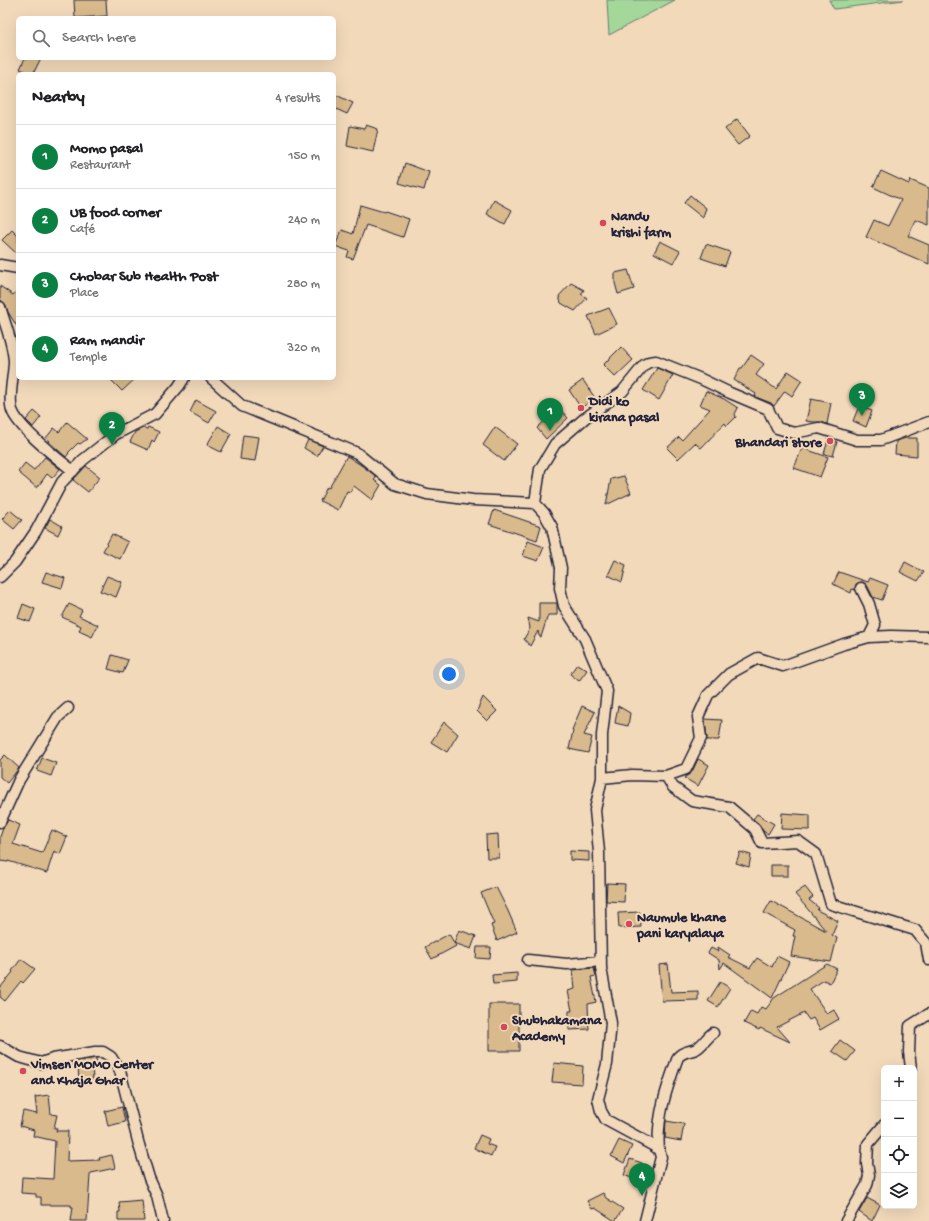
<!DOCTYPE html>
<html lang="en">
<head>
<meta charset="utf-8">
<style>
	body { margin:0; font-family:"Gochi Hand",sans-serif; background:#f6f6f6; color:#202124 }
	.controls { position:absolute; right:12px; bottom:12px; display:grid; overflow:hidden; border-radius:6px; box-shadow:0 4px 16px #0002 }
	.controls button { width:36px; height:36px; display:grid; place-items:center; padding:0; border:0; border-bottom:1px solid #e0e0e0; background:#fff; color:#202124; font:20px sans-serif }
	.you { position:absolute; left:449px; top:674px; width:14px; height:14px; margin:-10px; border:3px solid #fff; border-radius:50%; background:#1a73e8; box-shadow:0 0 0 6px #1a73e833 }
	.badge { display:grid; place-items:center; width:26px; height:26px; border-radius:50%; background:#0b8043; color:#fff; font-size:13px; font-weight:700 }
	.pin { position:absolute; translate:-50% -33px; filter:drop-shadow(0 1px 2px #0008) }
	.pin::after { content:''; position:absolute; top:21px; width:14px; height:12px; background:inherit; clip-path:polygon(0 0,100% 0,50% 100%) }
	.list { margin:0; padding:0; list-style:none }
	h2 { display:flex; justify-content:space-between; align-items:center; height:52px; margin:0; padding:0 16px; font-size:17px }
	h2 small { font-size:13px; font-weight:400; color:#757577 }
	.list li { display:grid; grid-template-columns:26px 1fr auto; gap:12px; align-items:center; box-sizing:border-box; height:64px; padding:0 16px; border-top:1px solid #e0e0e0 }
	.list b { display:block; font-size:15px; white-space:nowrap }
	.list p { margin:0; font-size:13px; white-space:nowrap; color:#757577 }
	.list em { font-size:13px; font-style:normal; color:#757577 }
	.icon { flex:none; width:22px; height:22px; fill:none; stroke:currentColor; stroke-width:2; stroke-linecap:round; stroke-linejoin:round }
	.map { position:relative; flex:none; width:929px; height:1221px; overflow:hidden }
	.search { position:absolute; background:#fff; box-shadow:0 4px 16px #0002; left:16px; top:16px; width:320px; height:44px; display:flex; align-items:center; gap:10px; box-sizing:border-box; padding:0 14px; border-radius:6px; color:#757577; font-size:15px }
	.panel { position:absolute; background:#fff; box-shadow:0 4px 16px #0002; left:16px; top:72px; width:320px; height:308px; border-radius:6px }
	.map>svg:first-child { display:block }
	.green { fill:#a4d89b; stroke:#637d6b }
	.building { fill:#d9ba8c; stroke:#22223b }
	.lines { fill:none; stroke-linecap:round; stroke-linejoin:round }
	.minor-casing { stroke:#22223b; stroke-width:13 }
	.minor { stroke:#f2d9ba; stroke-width:10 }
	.poi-dot { fill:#d1495b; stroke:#f2d9ba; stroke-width:1.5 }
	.labels { text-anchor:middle; stroke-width:4; stroke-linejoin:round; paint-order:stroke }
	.poi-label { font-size:14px; font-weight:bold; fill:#22223b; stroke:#f2d9ba; text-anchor:start }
</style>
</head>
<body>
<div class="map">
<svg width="929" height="1221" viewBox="0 0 929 1221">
	<rect width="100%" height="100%" fill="#f2d9ba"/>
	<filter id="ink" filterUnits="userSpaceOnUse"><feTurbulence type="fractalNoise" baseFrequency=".025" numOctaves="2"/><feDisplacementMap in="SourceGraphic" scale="8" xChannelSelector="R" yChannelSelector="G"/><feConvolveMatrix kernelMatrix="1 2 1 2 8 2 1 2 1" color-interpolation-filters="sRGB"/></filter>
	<g filter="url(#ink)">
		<path class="green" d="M607,0H675L609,35Z
			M829,0H904L834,9Z"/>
		<path class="building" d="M74,0H106L107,16L75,18Z
			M25,58H41L33,74L20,69Z
			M334,94L353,103L347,114L334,108Z
			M737,119L750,136L738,145L725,129Z
			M366,125L378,129L373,152L347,146L350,126L364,129Z
			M405,163L429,172L424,190L399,183Z
			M881,171L909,184L910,180L929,188V225L916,220L908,236L929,245V264L866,237L874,220L888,226L901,200L873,187Z
			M690,195L706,208L703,218L684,203Z
			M494,200L512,210L505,224L487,214Z
			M360,205L384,212L385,211L409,219L403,237L366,225L353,259L347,257L349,251L335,246L342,230L353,234Z
			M12,230L18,236V255L2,240Z
			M660,241L680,251L673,263L654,253Z
			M706,244L730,252L725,266L701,258Z
			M628,270L634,289L618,294L615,283V273Z
			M571,283L584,290L581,294L587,298L575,311L561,303L559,296Z
			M0,286L13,295L18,290V328L8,312L6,305L0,299Z
			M609,308L617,324L596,334L588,316Z
			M621,347L633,360L615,377L603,365Z
			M751,355L764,364L756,375L776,389L788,371L802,380L792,396L785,391L774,406L771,403L758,398L755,396L756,394L734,380L740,368H742Z
			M657,368L673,375L659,400L643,390Z
			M109,378H136L122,391Z
			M583,380L595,398L581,408L569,390Z
			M706,391L724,399L738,408L735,414L736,417L727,426L725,423L701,448L695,443L678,459L667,448L679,437L682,440L710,409L700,405Z
			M811,399L831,403L827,424L821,422H814L806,421Z
			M196,400L216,411L209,423L190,412Z
			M859,406L872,411L866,427L853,421Z
			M559,408L568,418L546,439L537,428Z
			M34,411L41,417L33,427L26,420Z
			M67,422L87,439L80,444L78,443L68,453H69L66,457L49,442L50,441L46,438L54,428L59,432Z
			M218,426L231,434L221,452L207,445Z
			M148,427L159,432L154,442L152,440L148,450L130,442L135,432L143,428L147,429Z
			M495,427L517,444L504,461L483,445Z
			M243,435L259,437L255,461L240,459Z
			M906,438H917V456L895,454L896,441Z
			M308,440L323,446L317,456L304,448Z
			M828,440L837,442L833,456L824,454Z
			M802,448L828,457L820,477L794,468Z
			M347,456L364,467L377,477L374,480L381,485L372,500L354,486L350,492L347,491L338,510L320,501L327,487L329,488Z
			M45,457L60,469L52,478L47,474L37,488L18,472L25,463L34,470Z
			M86,466L100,477L88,492L73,480Z
			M624,476L631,493L606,505L611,479Z
			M10,510L22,520L14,529L2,519Z
			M494,510L541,526L537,540L489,524Z
			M50,519L62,526L58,535L45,528Z
			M112,534L128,542L120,559L103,551Z
			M528,541L544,547L538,561L523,556Z
			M615,560L626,565L622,582L608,575Z
			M905,562L924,572L918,581L900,572Z
			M46,572L65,578L62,588L42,582Z
			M839,572L868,582L870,578L888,585L882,600L873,597L867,585L862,582L856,584L855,590L852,589L851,593L833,584Z
			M107,576L122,582L116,597L100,591Z
			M539,603H557V615H548L541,637L539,636L538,631L530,646L524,639L530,628L528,618L539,622Z
			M23,604L35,609L30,622L18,618Z
			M69,604L82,610L79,616L98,625L92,637L79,631L81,626L62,617Z
			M112,655L128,660L123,673L108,669Z
			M577,664L587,670L579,681L570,674Z
			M483,697L497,711L487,721L477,711Z
			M582,706L595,712L584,735L592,737L588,753L569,749L573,731L572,730Z
			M618,706L630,713L628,726L615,723Z
			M705,719L722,720L719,740H707Z
			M444,722L458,734L447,752L431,742Z
			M5,755L19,768L7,783L0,777V760Z
			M42,758L56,763L51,776L37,771Z
			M698,759L709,765L698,786L684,778L692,772Z
			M782,813L810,815V830L781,829Z
			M757,814L774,824L768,834L763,831L759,824L753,819Z
			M8,820L20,825L13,844L42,853L52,830L67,837L60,854L54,851L47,873L8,861V862L0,861V837L3,828Z
			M498,834L499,858H487L486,835Z
			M570,851L589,852V861L570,860Z
			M740,852L751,855L749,867L736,863Z
			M771,865H788V876H771Z
			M607,883L625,884L624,902L606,901Z
			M496,887L508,911L517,932L497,941L491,925L494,924L481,893Z
			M805,887L813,897L809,900L819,908L817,910L838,921L832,935L837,938L831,962L791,956L795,936H793L795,930L764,913L771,901L826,931L795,894Z
			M640,912L641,927L619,928L618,913Z
			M459,930L476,936L471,949L454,943Z
			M449,934L456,946L432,959L425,947Z
			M477,947H491L490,959L476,958Z
			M718,947L730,955L728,957L750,968L757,958L772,967L777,956L789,962L772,998L724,963L720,969L719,960L708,953L711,948L719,952Z
			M21,959L35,969L23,983L21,981L5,1001L0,997V988L13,972L12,971Z
			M668,964L671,992L698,991V1000L662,1001L659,965Z
			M827,964L837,969L830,983L824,980L810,989L827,1014L834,1010L839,1019L820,1030L813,1018L809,1020L804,1013L777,1027L790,1042L760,1028L759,1030L744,1023L751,1011L757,1014L761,1007L766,1009L774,998Z
			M594,968L596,976L591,977L596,1002L588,1004L589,1029L569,1030V1011H572L568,991L575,989L573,970Z
			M517,973V982L493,984L492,975Z
			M720,982L730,988L718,1007L708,1001Z
			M489,1004H519V1051H489Z
			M840,1040L855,1051L847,1061L832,1051Z
			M96,1058L97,1065L92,1066L93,1079L79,1080L78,1067L73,1068L72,1062Z
			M554,1063L583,1066L582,1084L552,1082Z
			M49,1095L51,1114L57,1115L54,1128H57L56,1131H68L67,1161L100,1160L99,1158L112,1155L115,1168L91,1173L90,1175L87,1221H71L73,1207H71V1205H41V1197H36V1194L21,1193L22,1177L53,1179L55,1141L33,1136L34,1130L20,1126L23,1111L37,1114L35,1097Z
			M122,1107L125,1122L108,1126L105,1111Z
			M666,1121L684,1124L681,1141L665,1138Z
			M480,1135L489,1139L487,1144L495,1147L491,1156L474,1148Z
			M619,1140L632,1146L624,1163L611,1156Z
			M630,1159L642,1163L636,1180L624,1175Z
			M603,1193L606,1198L623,1209L615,1221L595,1208L592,1209L587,1201Z
			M867,1198L880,1205L872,1221L859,1212Z
			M142,1200L144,1221H118V1212H120L119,1202Z"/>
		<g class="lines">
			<g class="minor-casing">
				<path id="minor" d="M0,265L18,268
					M0,307C5,324 13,343 14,361C14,374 8,399 12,410C18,428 57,458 73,471
					M211,378L242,406L357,453L395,484L427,494L473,500L535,503L544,513L552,527L561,568L560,588L564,606L585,639L607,691L602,735V778L595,810L599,852L601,968L611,1023L607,1064L598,1099L601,1111L606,1120L654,1146L659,1150L661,1157L645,1221
					M535,503L540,469L555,444L585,418L622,392L644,365L649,362L656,361L701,379L730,393L768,409L777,428L794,433L819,428L857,440H881L929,422
					M0,577L15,562L36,531L62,482L83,460L116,434L155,414L179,386L184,378
					M869,637L891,636L929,637
					M666,776L686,769L701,738L698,717L708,695L729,674L758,658L783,666L844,644L869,637L875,625L869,604L861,588
					M602,778L632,775L666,776L673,787L692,801L729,807L755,829L762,843L798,841L816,854L831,904L915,930L926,943L929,960
					M0,822L19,780L58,717L68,708
					M528,960L567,964L601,961
					M0,1046L19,1057L41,1063L53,1059L95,1052H103L111,1057L120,1071L139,1145L149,1178L157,1196L163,1221
					M911,1068L909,1052L910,1026L929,1014
					M659,1150C656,1118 667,1087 678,1057C683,1051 689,1052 696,1049C702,1046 707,1037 713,1033
					M846,1221L867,1185L869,1175L867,1164L868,1144L884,1125"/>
			</g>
			<use href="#minor" class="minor"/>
		</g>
	</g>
	<g class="poi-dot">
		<circle cx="603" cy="223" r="4"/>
		<circle cx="581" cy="408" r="4"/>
		<circle cx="830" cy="441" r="4"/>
		<circle cx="629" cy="924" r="4"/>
		<circle cx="504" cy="1027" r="4"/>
		<circle cx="23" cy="1071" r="4"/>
	</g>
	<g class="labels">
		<g class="poi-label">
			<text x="611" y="220">Nandu<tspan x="611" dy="16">krishi farm</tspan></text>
			<text x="589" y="405">Didi ko<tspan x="589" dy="16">kirana pasal</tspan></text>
			<text x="822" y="446" text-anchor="end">Bhandari store</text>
			<text x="637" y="921">Naumule khane<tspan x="637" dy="16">pani karyalaya</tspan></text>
			<text x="512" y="1024">Shubhakamana<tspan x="512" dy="16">Academy</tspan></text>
			<text x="31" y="1068">Vimsen MOMO Center<tspan x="31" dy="16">and Khaja Ghar</tspan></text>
		</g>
	</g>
</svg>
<div class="controls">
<button>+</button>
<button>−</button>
<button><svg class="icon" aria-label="locate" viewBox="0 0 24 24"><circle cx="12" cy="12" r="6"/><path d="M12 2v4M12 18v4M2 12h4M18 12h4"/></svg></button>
<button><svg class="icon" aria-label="layers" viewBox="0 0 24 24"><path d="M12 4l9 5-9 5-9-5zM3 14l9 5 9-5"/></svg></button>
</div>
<div class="you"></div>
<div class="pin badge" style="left:550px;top:431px">1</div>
<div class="pin badge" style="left:112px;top:445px">2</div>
<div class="pin badge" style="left:862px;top:416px">3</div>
<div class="pin badge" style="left:642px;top:1196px">4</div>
<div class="search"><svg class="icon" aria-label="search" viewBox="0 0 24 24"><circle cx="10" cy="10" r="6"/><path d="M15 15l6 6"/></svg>Search here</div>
<section class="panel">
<h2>Nearby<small>4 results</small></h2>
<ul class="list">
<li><span class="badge">1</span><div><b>Momo pasal</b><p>Restaurant</p></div><em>150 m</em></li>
<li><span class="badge">2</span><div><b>UB food corner</b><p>Café</p></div><em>240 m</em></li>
<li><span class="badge">3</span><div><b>Chobar Sub Health Post</b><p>Place</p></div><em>280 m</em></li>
<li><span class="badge">4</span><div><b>Ram mandir</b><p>Temple</p></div><em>320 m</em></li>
</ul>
</section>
</div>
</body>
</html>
